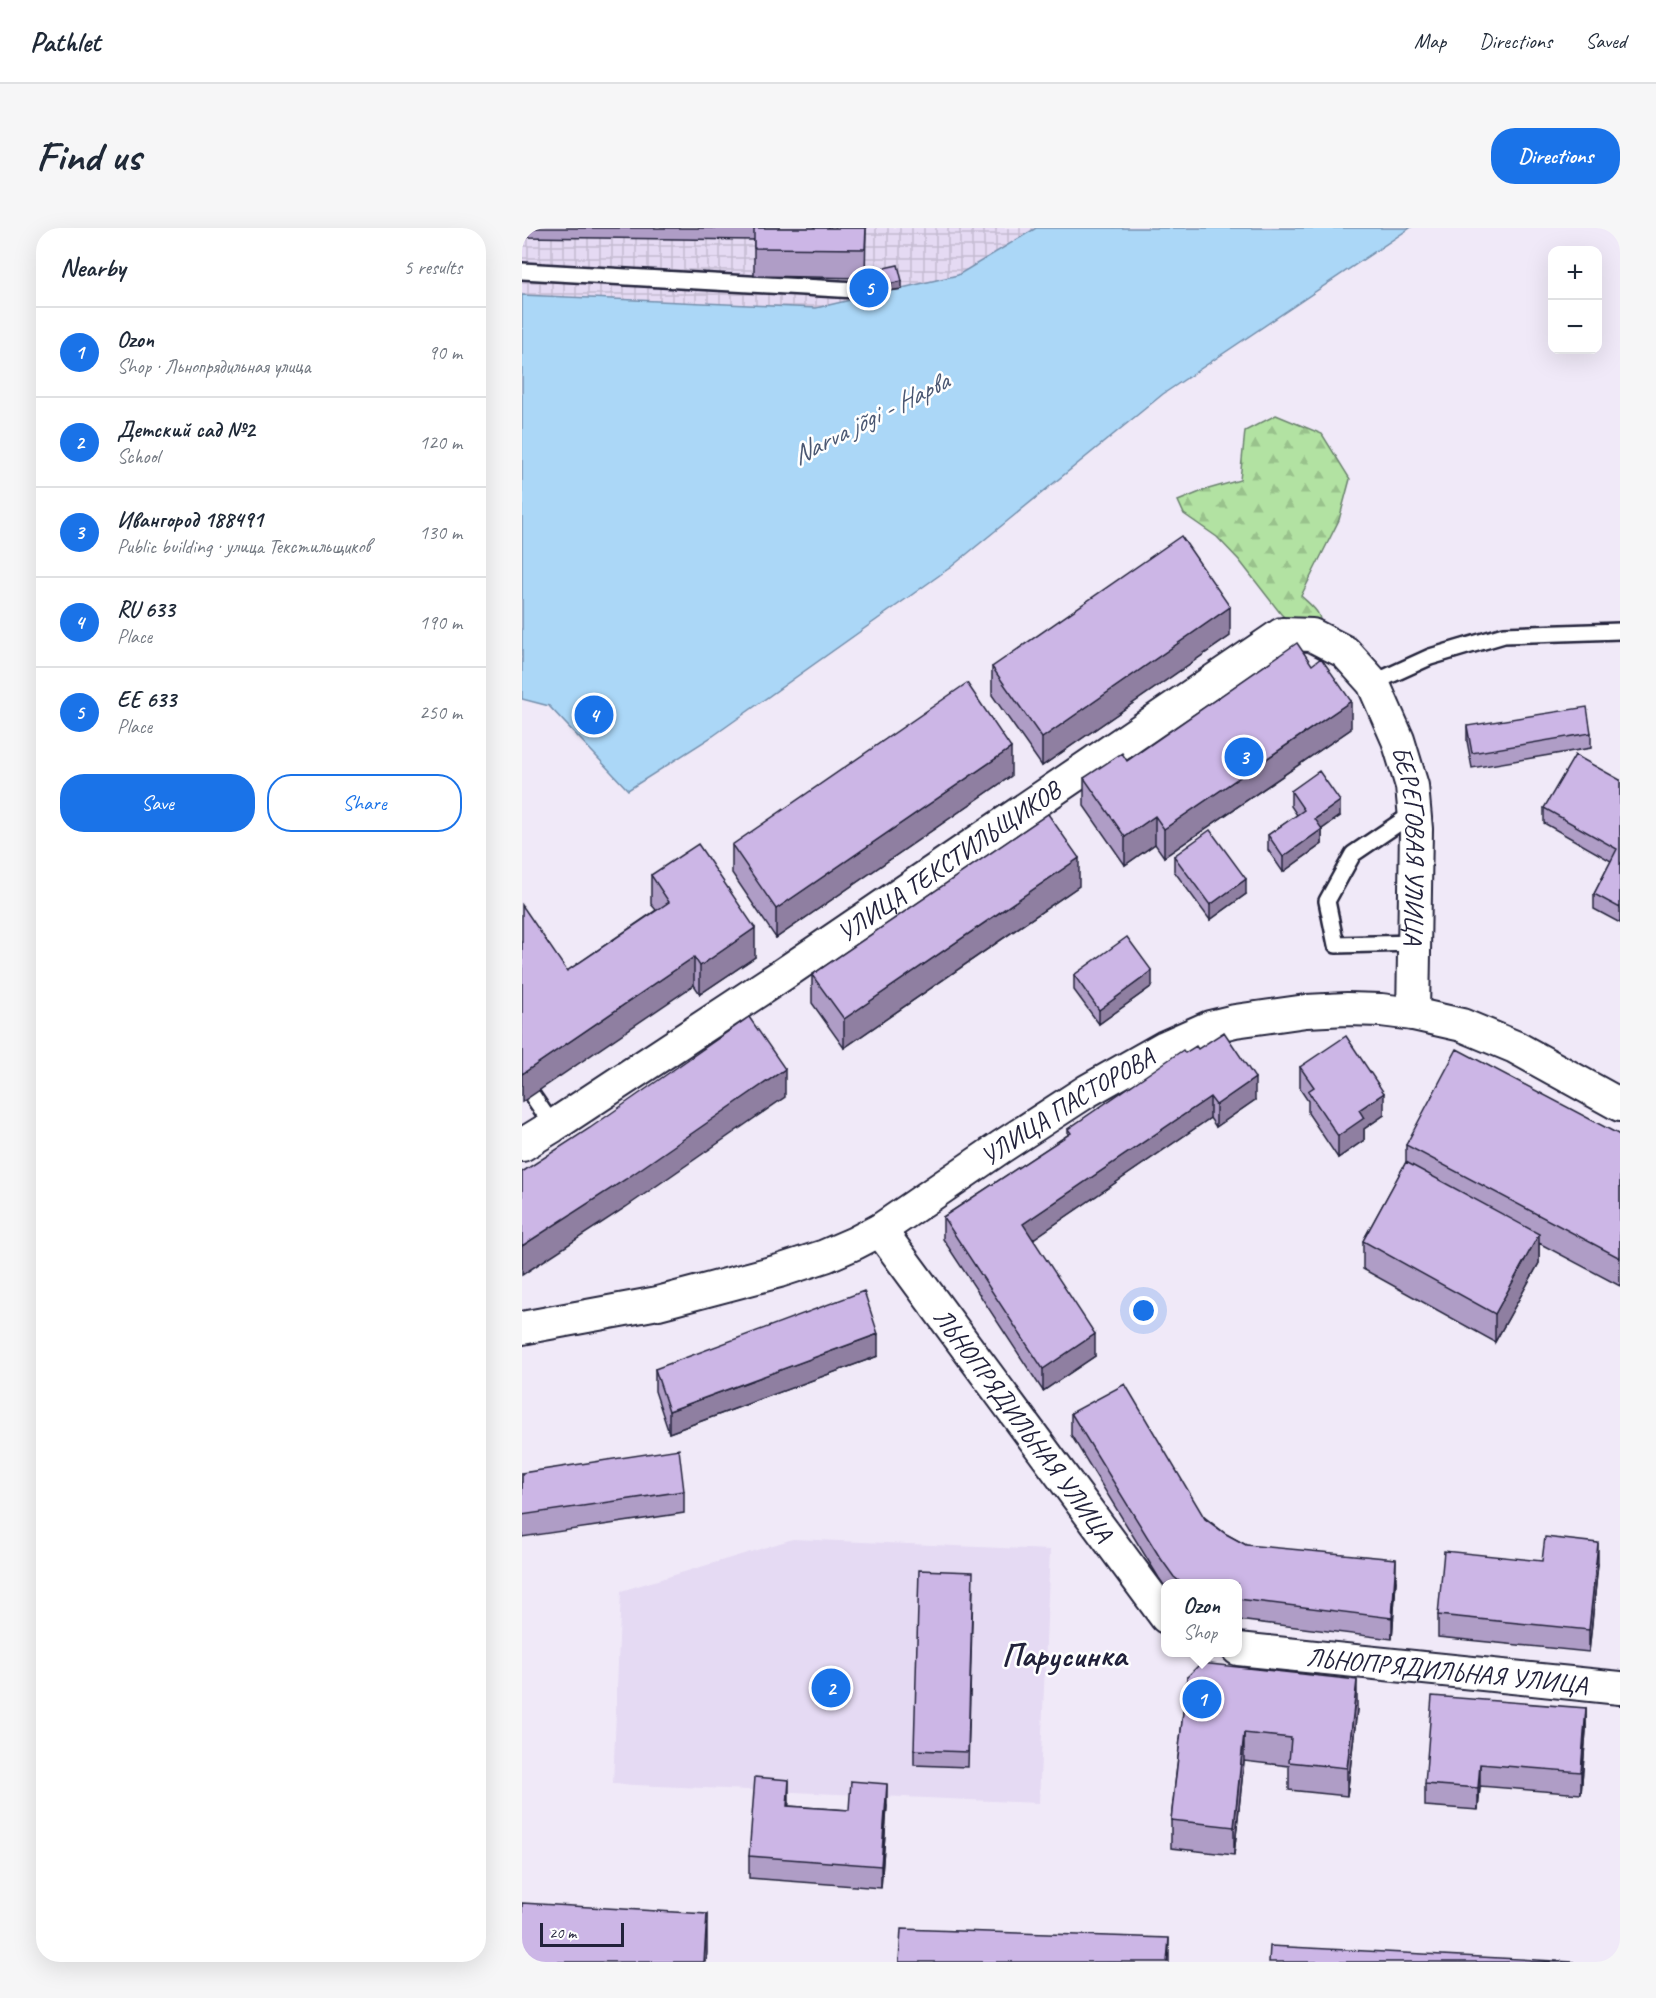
<!DOCTYPE html>
<html lang="en">
<head>
<meta charset="utf-8">
<style>
	body { margin:0; font-family:Caveat,sans-serif; background:#f6f6f7; color:#1f2937 }
	.controls { position:absolute; right:18px; top:18px; display:grid; overflow:hidden; border-radius:12px; box-shadow:0 6px 24px #0002 }
	.controls button { width:54px; height:54px; display:grid; place-items:center; padding:0; border:0; border-bottom:2px solid #e0e1e3; background:#fff; color:#1f2937; font:30px sans-serif }
	.scale { position:absolute; left:18px; bottom:15px; width:84px; box-sizing:border-box; padding-left:6px; border:3px solid #22223b; border-top:0; font-size:16px; line-height:21px; white-space:nowrap; color:#22223b; -webkit-text-stroke:4px #fff; paint-order:stroke }
	.you { position:absolute; left:622px; top:1083px; width:21px; height:21px; margin:-15px; border:4px solid #fff; border-radius:50%; background:#1a73e8; box-shadow:0 0 0 9px #1a73e833 }
	.badge { display:grid; place-items:center; width:39px; height:39px; border-radius:50%; background:#1a73e8; color:#fff; font-size:20px; font-weight:700 }
	.pin { position:absolute; translate:-50% -50%; border:3px solid #fff; box-shadow:0 2px 6px #0006 }
	.popup { position:absolute; left:639px; top:1351px; width:81px; height:78px; box-sizing:border-box; display:grid; place-content:center; border-radius:12px; background:#fff; filter:drop-shadow(0 2px 4px #0005); font-size:20px; white-space:nowrap; color:#747a83 }
	.popup b { font-size:22px; color:#1f2937 }
	.popup::after { content:''; position:absolute; left:50%; top:100%; margin-left:-12px; border:12px solid transparent; border-top-color:#fff }
	.list { margin:0; padding:0; list-style:none }
	h2 { display:flex; justify-content:space-between; align-items:center; height:78px; margin:0; padding:0 24px; font-size:26px }
	h2 small { font-size:20px; font-weight:400; color:#747a83 }
	.list li { display:grid; grid-template-columns:39px 1fr auto; gap:18px; align-items:center; box-sizing:border-box; height:90px; padding:0 24px; border-top:2px solid #e0e1e3 }
	.list b { display:block; font-size:22px; white-space:nowrap }
	.list p { margin:0; font-size:20px; white-space:nowrap; color:#747a83 }
	.list em { font-size:20px; font-style:normal; color:#747a83 }
	.actions { display:flex; gap:12px; padding:18px 24px }
	.actions a { flex:1; padding:14px 0; border:2px solid #1a73e8; border-radius:24px; text-align:center; font-size:21px; color:#1a73e8 }
	.actions .main { background:#1a73e8; color:#fff }
	.map { position:relative; flex:none; width:1098px; height:1734px; overflow:hidden; border-radius:24px }
	header { display:flex; align-items:center; gap:36px; box-sizing:border-box; height:84px; padding:0 30px; background:#fff; border-bottom:2px solid #e0e1e3 }
	header strong { font-size:28px }
	nav { display:flex; gap:33px; margin-inline-start:auto; font-size:21px }
	.intro { display:flex; align-items:center; justify-content:space-between; box-sizing:border-box; height:144px; padding:0 36px }
	h1 { margin:0; font-size:42px }
	.button { padding:15px 27px; border-radius:24px; background:#1a73e8; color:#fff; font-size:21px; font-weight:700 }
	main { display:flex; gap:36px; padding:0 36px }
	aside { flex:1; background:#fff; border-radius:24px; box-shadow:0 6px 24px #0002 }
	.map>svg:first-child { display:block }
	.built { fill:#e5daf3 }
	.industrial { fill:url(#industrial-grid) }
	.forest { fill:url(#forest-firs); stroke:#6a826e; stroke-width:1.5 }
	.water { fill:#abd7f7; stroke:#748fac; stroke-width:1.5 }
	.lines { fill:none; stroke-linecap:round; stroke-linejoin:round }
	.service-casing { stroke:#22223b; stroke-width:20 }
	.minor-casing { stroke:#22223b; stroke-width:36 }
	.service { stroke:#fff; stroke-width:15 }
	.minor { stroke:#fff; stroke-width:32 }
	.wall { fill:#af9dc6; stroke:#22223b; stroke-width:1.5 }
	.shaded-wall { fill:#8f7fa1; stroke:#22223b; stroke-width:1.5 }
	.building { fill:#ccb6e6; stroke:#22223b; stroke-width:1.5 }
	.labels { text-anchor:middle; stroke-width:5; stroke-linejoin:round; paint-order:stroke }
	.street-label { font-size:26px; fill:#22223b; stroke:#fff }
	.water-label { font-size:27px; font-style:italic; fill:#4b5873; stroke:#fff }
	.district-label { font-size:32px; font-weight:bold; fill:#22223b; stroke:#fff }
</style>
</head>
<body>
<header>
<strong>Pathlet</strong>
<nav><a>Map</a><a>Directions</a><a>Saved</a></nav>
</header>
<div class="intro"><h1>Find us</h1><a class="button">Directions</a></div>
<main>
<aside>
<h2>Nearby<small>5 results</small></h2>
<ul class="list">
<li><span class="badge">1</span><div><b>Ozon</b><p>Shop · Льнопрядильная улица</p></div><em>90 m</em></li>
<li><span class="badge">2</span><div><b>Детский сад №2</b><p>School</p></div><em>120 m</em></li>
<li><span class="badge">3</span><div><b>Ивангород 188491</b><p>Public building · улица Текстильщиков</p></div><em>130 m</em></li>
<li><span class="badge">4</span><div><b>RU 633</b><p>Place</p></div><em>190 m</em></li>
<li><span class="badge">5</span><div><b>EE 633</b><p>Place</p></div><em>250 m</em></li>
</ul>
<div class="actions"><a class="main">Save</a><a>Share</a></div>
</aside>
<div class="map">
<svg width="1098" height="1734" viewBox="0 0 1098 1734">
	<defs>
		<pattern id="industrial-grid" width="8" height="8" patternUnits="userSpaceOnUse" patternTransform="scale(1.5)"><rect width="8" height="8" fill="#e5daf3"/><path d="M0 4h8M4 0v8" fill="none" stroke="#c4bbd1"/></pattern>
		<pattern id="forest-firs" width="22" height="20" patternUnits="userSpaceOnUse" patternTransform="scale(1.5)"><rect width="22" height="20" fill="#b2e2a2"/><path d="M5 1l3.5 6h-7zM16 11l3.5 6h-7z" fill="#99c28c"/></pattern>
	</defs>
	<rect width="100%" height="100%" fill="#f0e9f8"/>
	<filter id="ink" filterUnits="userSpaceOnUse"><feTurbulence type="fractalNoise" baseFrequency=".0167" numOctaves="2"/><feDisplacementMap in="SourceGraphic" scale="12" xChannelSelector="R" yChannelSelector="G"/><feConvolveMatrix kernelMatrix="1 2 1 2 8 2 1 2 1" color-interpolation-filters="sRGB"/></filter>
	<g filter="url(#ink)">
		<path class="built" d="M271,1311L528,1322L517,1575L91,1556L99,1363Z"/>
		<path class="industrial" d="M0,0H514L436,47L294,80L0,67Z"/>
		<path class="forest" d="M754,187L800,206L828,251L817,292L779,368C794,382 800,384 799,406H780L759,386L717,332L695,309L662,286L656,273L683,262L718,252L723,203Z"/>
		<path class="water" d="M514,0H888L641,166L429,339L191,508L106,562L27,478L0,471V67L294,80L436,47Z"/>
		<g class="lines">
			<g class="service-casing">
				<path id="service" d="M0,43L334,62
					M851,455L908,429L982,407L1098,403
					M892,715L814,717L805,673L831,626L893,584
					M10,867L31,898"/>
			</g>
			<g class="minor-casing">
				<g id="minor">
					<path id="s1" d="M0,917L31,898L260,747L760,406L790,407L823,424L851,455L876,512L890,558L894,601L891,786"/>
					<path id="s2" d="M358,1002L644,1389"/>
					<path id="s3" d="M0,1100L136,1075L257,1043L303,1028L333,1015L358,1002L479,919L565,863L643,819L688,799L713,793L784,783L825,781L859,782L891,786L940,797L993,819L1098,877"/>
					<path id="s4" d="M716,1421L1098,1460"/>
				</g>
			</g>
			<use href="#service" class="service"/>
			<use href="#minor" class="minor"/>
		</g>
		<path class="wall" d="M0,0H344L343,50L232,48V12L0,9Z
			M362,40L380,61L366,63L362,47Z
			M708,408L520,538L470,467V439Z
			M945,498L1069,505V520L950,540L945,513Z
			M829,501L642,629L633,616L603,637L562,578V550L605,533Z
			M489,548L254,710L210,645V617Z
			M1098,552V695L1072,681V666L1089,633L1022,595V580Z
			M769,563L818,588L800,601V616L761,644L746,622V607L775,587L769,578Z
			M652,628L724,666L688,692L652,643Z
			M129,647L233,729L178,766L172,757L45,743L134,682L129,676Z
			M557,658L322,820L290,775V747Z
			M552,747L630,758L577,796L552,762Z
			M676,821L733,872L694,899L688,890L511,1011L573,1128L521,1163L421,1011V989L546,907V901L663,825Z
			M778,839L862,887L842,901V912L816,930L786,885V873L778,861Z
			M1098,907V1058L1017,1015V1035L973,1114L841,1041V1013L884,934V917Z
			M356,1128L147,1205L133,1163V1141Z
			M549,1185L704,1306L724,1317L874,1353L870,1411L716,1392V1356H644V1360L637,1350L549,1207Z
			M0,1245L162,1263V1285L0,1309Z
			M1076,1336L1067,1424L916,1409V1387Z
			M451,1359L446,1539L392,1537V1522Z
			M665,1449L835,1481L825,1568L767,1562V1538L722,1533L712,1627L649,1620V1592Z
			M1064,1480V1502L1059,1566L958,1558L956,1582L903,1578V1556Z
			M266,1578L327,1582L365,1578L359,1660L227,1650V1628Z"/>
		<path class="shaded-wall" d="M380,53V61L366,63V56Z
			M708,379V408L520,538V510Z
			M829,473V501L642,629V601Z
			M489,520V548L254,710V681Z
			M818,573V588L793,606V591Z
			M633,588V616L603,637V609Z
			M800,601V616L761,644V629Z
			M557,630V658L322,820V791Z
			M724,651V666L688,692V677Z
			M233,700V729L178,766V738Z
			M172,729V757L0,874V846Z
			M630,743V758L577,796V782Z
			M263,841V869L104,979L0,1047V1018Z
			M733,850V872L694,899V877Z
			M862,865V887L842,901V912L816,930V908L837,882Z
			M688,869V890L501,1018V996Z
			M1017,1006V1035L973,1114V1086Z
			M356,1106V1128L147,1205V1183Z
			M573,1106V1128L521,1163V1141Z
			M1076,1315V1336L1067,1424V1402Z
			M874,1331V1353L870,1411V1390Z
			M835,1452V1481L825,1568V1540Z
			M1064,1480V1502L1059,1566V1544Z
			M722,1505V1533L712,1627V1599Z
			M958,1536V1558L956,1582V1560Z
			M267,1552V1574L265,1600V1578Z
			M365,1556V1578L359,1660V1638Z
			M185,1686V1725L184,1734H182Z
			M647,1710V1734H645Z"/>
		<path class="building" d="M232,0H344L343,21L232,20Z
			M376,37L380,53L366,56L362,40Z
			M659,308L708,379L520,510L470,439Z
			M775,415L790,437L799,430L829,473L642,601L633,588L603,609L562,550L600,525L605,533Z
			M445,455L489,520L254,681L210,617Z
			M1065,479L1069,505L950,525L945,498Z
			M1053,527L1098,552V680L1072,666L1095,621L1022,580Z
			M797,543L818,573L793,591L800,601L761,629L746,607L782,582L769,563Z
			M526,586L557,630L322,791L290,747Z
			M688,602L724,651L688,677L652,628Z
			M176,616L233,700L178,738L172,729L0,846V677L45,743L147,674L129,647Z
			M605,709L630,743L577,782L552,747Z
			M227,789L263,841L104,951L0,1018V944L68,900Z
			M702,804L733,850L694,877L688,869L501,996L573,1106L521,1141L421,989L549,905L546,901L661,822L663,825L674,818L676,821Z
			M824,808L862,865L837,882L842,890L816,908L786,863L792,859L778,839Z
			M935,821L1098,907V1030L884,917Z
			M884,934L1017,1006L973,1086L841,1013Z
			M342,1063L356,1106L147,1183L133,1141Z
			M603,1156L683,1291L704,1306L724,1317L874,1331L870,1390L716,1371V1356H661L652,1349L637,1328L549,1185Z
			M157,1221L162,1263L0,1287V1245Z
			M1023,1309L1076,1315L1067,1402L916,1387L922,1323L1020,1333Z
			M397,1342L451,1344L446,1524L392,1522Z
			M679,1435L835,1452L825,1540L767,1534L769,1510L722,1505L712,1599L649,1592L665,1449Z
			M910,1468L1064,1480L1059,1544L958,1536L956,1560L903,1556Z
			M233,1549L267,1552L265,1578L327,1582L329,1553L365,1556L359,1638L227,1628Z
			M0,1675L185,1686L182,1734H0Z
			M379,1701L647,1710L645,1734H377Z
			M748,1718L1052,1734H747Z"/>
	</g>
	<g class="labels">
		<g class="street-label">
			<text dy="9" stroke="none"><textPath href="#s1" startOffset="1194">БЕРЕГОВАЯ УЛИЦА</textPath></text>
			<text dy="9" stroke="none"><textPath href="#s1" startOffset="512">УЛИЦА ТЕКСТИЛЬЩИКОВ</textPath></text>
			<text dy="9" stroke="none"><textPath href="#s3" startOffset="597">УЛИЦА ПАСТОРОВА</textPath></text>
			<text dy="9" stroke="none"><textPath href="#s2" startOffset="242">ЛЬНОПРЯДИЛЬНАЯ УЛИЦА</textPath></text>
			<text dy="9" stroke="none"><textPath href="#s4" startOffset="210">ЛЬНОПРЯДИЛЬНАЯ УЛИЦА</textPath></text>
		</g>
		<g class="water-label">
			<text transform="translate(348 190) rotate(-27)" y="9">Narva jõgi - Нарва</text>
		</g>
		<g class="district-label">
			<text x="542" y="1438">Парусинка</text>
		</g>
	</g>
</svg>
<div class="controls">
<button>+</button>
<button>−</button>
</div>
<div class="scale">20 m</div>
<div class="you"></div>
<div class="pin badge" style="left:680px;top:1471px">1</div>
<div class="popup"><b>Ozon</b>Shop</div>
<div class="pin badge" style="left:309px;top:1460px">2</div>
<div class="pin badge" style="left:722px;top:529px">3</div>
<div class="pin badge" style="left:72px;top:487px">4</div>
<div class="pin badge" style="left:347px;top:60px">5</div>
</div>
</main>
</body>
</html>
